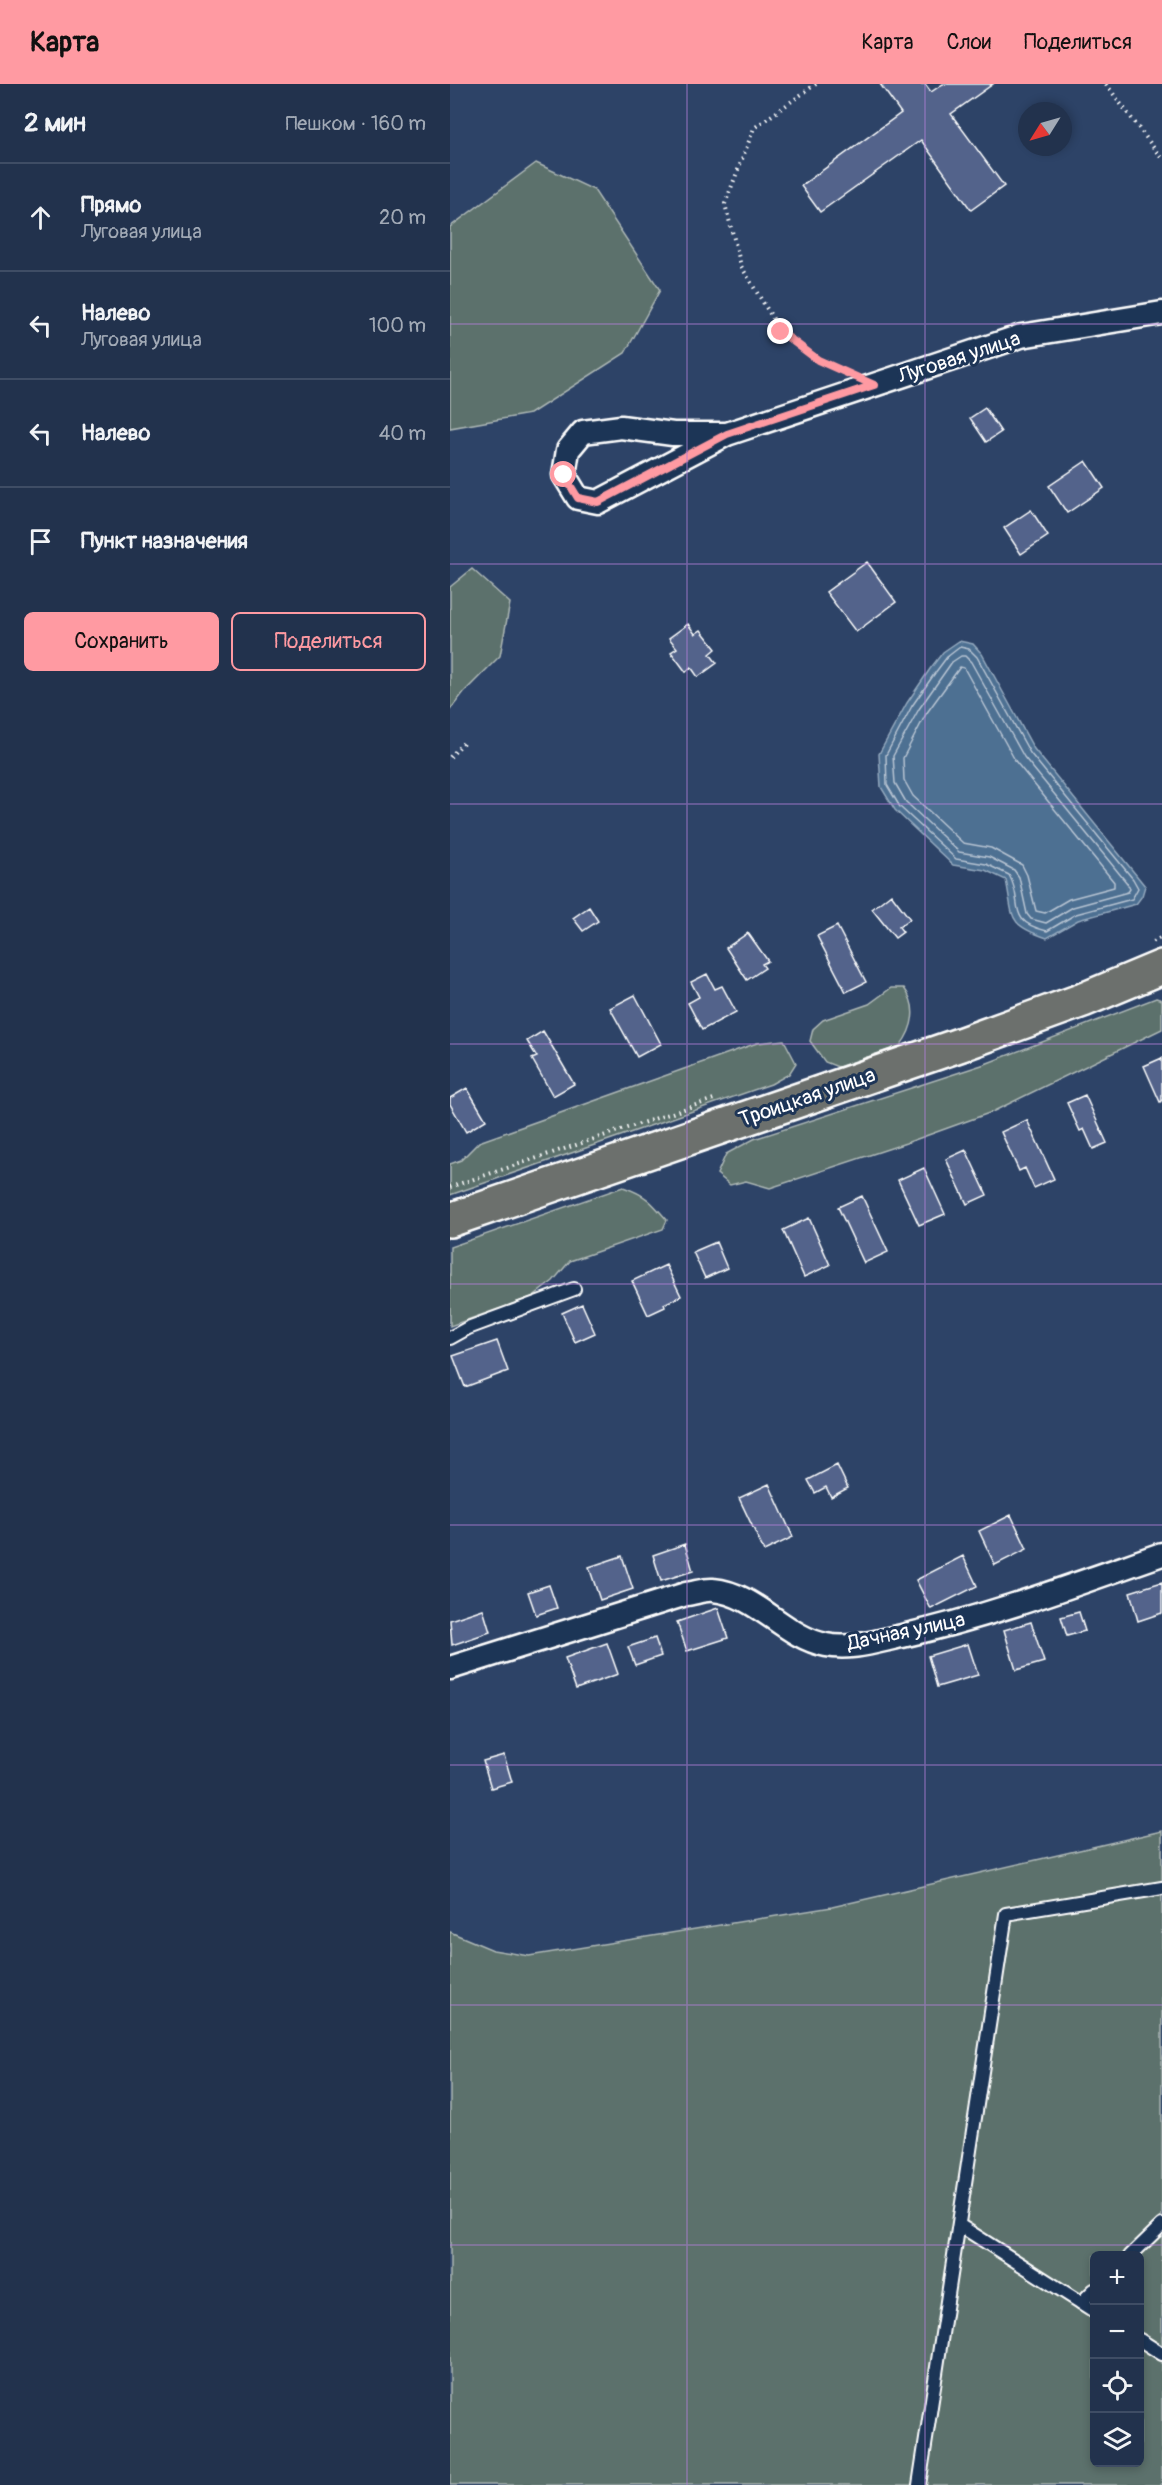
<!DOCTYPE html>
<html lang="ru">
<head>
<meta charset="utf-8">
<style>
	body { margin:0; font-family:Pangolin,sans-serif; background:#2e3e57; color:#f1f3f6 }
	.controls { position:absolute; right:18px; bottom:18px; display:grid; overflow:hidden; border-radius:9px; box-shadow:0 3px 9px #0003 }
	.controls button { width:54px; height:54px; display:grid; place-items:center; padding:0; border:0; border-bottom:2px solid #3f4d65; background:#22324d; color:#f1f3f6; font:30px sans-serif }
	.compass { position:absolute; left:568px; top:18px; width:54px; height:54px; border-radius:50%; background:#22324d; box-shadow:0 3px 9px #0003; rotate:233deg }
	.stop { position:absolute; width:18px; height:18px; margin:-14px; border:4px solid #ff9aa2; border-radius:50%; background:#fff }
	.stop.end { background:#ff9aa2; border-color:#fff; box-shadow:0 2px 6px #0008 }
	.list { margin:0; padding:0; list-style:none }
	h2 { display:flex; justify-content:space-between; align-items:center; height:78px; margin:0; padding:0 24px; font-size:26px }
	h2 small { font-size:20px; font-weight:400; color:#a2aab6 }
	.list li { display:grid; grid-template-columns:39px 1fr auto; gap:18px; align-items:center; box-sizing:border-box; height:108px; padding:0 24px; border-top:2px solid #3f4d65 }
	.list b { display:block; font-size:22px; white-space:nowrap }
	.list p { margin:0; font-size:20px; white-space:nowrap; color:#a2aab6 }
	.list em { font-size:20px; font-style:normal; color:#a2aab6 }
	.actions { display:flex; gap:12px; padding:18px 24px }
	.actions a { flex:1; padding:14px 0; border:2px solid #ff9aa2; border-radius:9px; text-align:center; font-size:21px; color:#ff9aa2 }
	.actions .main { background:#ff9aa2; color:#111 }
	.icon { flex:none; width:33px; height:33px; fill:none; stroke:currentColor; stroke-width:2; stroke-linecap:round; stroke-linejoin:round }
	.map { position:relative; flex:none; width:712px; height:2401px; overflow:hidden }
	header { display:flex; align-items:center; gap:36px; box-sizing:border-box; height:84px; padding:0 30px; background:#ff9aa2; color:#111 }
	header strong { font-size:28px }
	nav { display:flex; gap:33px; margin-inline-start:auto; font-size:21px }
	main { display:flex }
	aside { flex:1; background:#22324d }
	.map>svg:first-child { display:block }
	.green { fill:#5c716c; stroke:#aeb8b6; stroke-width:1.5; fill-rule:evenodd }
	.water { fill:#4d6f92; stroke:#94a9be; stroke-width:1.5 }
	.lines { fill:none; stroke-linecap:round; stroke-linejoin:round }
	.shore { stroke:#b8c5d3; stroke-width:1.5 }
	.building { fill:#53648b; stroke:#fff; stroke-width:1.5 }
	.service-casing { stroke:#fff; stroke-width:16 }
	.minor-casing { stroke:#fff; stroke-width:27 }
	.primary-casing { stroke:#fff; stroke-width:38 }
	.path { stroke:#fff; stroke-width:4; stroke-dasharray:1.5 4.5; stroke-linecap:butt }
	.service { stroke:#1d3557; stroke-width:12 }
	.minor { stroke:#1d3557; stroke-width:22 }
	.primary { stroke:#6c706d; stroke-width:33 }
	.route { stroke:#ff9aa2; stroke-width:8 }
	.grid { fill:none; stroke:#b080d9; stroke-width:1.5; stroke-opacity:0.55 }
	.labels { text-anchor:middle; stroke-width:6; stroke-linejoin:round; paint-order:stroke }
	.street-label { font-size:21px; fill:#fff; stroke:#1d3557 }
</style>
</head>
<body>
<header>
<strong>Карта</strong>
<nav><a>Карта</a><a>Слои</a><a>Поделиться</a></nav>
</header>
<main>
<aside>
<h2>2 мин<small>Пешком · 160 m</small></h2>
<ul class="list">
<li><svg class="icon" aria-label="ahead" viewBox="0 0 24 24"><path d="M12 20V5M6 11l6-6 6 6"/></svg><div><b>Прямо</b><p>Луговая улица</p></div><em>20 m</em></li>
<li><svg class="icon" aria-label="left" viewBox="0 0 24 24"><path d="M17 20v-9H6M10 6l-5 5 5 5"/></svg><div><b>Налево</b><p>Луговая улица</p></div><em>100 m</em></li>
<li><svg class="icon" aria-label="left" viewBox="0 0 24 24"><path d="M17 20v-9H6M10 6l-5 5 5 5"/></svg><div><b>Налево</b></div><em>40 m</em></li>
<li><svg class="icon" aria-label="arrive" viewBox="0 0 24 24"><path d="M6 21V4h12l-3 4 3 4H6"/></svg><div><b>Пункт назначения</b></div></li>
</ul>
<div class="actions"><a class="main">Сохранить</a><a>Поделиться</a></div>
</aside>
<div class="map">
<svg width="712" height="2401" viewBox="0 0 712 2401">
	<rect width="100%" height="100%" fill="#2d4367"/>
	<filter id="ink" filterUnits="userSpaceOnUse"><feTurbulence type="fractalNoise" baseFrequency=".0167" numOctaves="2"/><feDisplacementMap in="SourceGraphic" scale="12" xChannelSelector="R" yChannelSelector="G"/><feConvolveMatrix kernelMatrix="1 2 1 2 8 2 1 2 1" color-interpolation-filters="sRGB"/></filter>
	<g filter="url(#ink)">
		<path class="green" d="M86,79L144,106L210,206L175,269L80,330L0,344V143Z
			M22,485L60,519L50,572L14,608L0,626V503Z
			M441,904H454C468,922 464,944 450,962L388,983L375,978L360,957L363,945L373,936L419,920Z
			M706,914L712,916V945L542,1028L456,1059L320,1104L296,1097L280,1101L267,1090L276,1070L304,1055L535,980Z
			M334,956L346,979L339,990L321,1000L0,1111V1080L11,1076L29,1058L307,959Z
			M173,1103C196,1111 201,1117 217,1136L213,1145L120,1177L103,1197L82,1213L0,1242V1163Z
			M712,1747V2401H0V1848L43,1866L79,1872L382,1823ZM644,2172H690V2378H644Z"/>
		<path class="water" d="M509,557L523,560L532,570L584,665L695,802L692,812L686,820L628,836L597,854C556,840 564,834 556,796L535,786L503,781L445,726L431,703L429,670L457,619L480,585L493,568Z"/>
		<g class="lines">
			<path class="shore" d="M510,563L519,565L527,573L580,669L683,795L688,804L682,815L626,830L597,847C554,837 575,819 559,791L536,780L506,775L450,723L437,701L436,671L462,622L485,589L497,573Z
				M511,572H515L521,578L574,673L677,799L680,805L678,808L623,823L596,839L581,835L577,830L569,793L564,786L539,773L509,768L456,718L445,699L443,672L469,625L502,578Z
				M510,583L514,584L566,678L664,798V803L619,815L595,829L586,827L577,791L572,781L541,764L513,759L463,712L454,696L453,674L476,630Z"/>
		</g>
		<path class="building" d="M430,0H475L481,8L493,0H543L501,30L554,102L521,126L471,56L370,128L351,102L451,29Z
			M535,324L551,348L536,358L520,334Z
			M636,377L654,404L617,429L599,402Z
			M581,426L598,452L571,470L554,444Z
			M417,478L446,518L406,548L376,508Z
			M238,540L245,550L251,546L266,565L260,570L267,579L248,593L241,583L236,588L221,568L227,564L219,554Z
			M441,810L460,835L449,843L453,848L445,854L422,825Z
			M139,823L148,837L133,847L123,834Z
			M387,842L416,898L396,908L367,852Z
			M298,849L318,877L312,880L315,884L297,896L276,864Z
			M257,890L265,905L272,902L286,928L252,946L238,919L249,913L241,898Z
			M185,911L211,960L187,973L160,924Z
			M93,947L124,1000L103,1012L82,975L87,973L77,957Z
			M712,974V1017L710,1018L694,982Z
			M17,1004L36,1036L16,1048L0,1020V1014Z
			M635,1011L657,1059L643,1065L634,1045L630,1047L617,1019Z
			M577,1036L604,1095L584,1104L575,1084L569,1087L551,1048Z
			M516,1066L537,1111L517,1120L496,1075Z
			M474,1084L495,1130L469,1141L448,1096Z
			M412,1112L438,1168L414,1179L388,1123Z
			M359,1134L380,1181L354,1193L333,1146Z
			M266,1158L277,1184L255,1194L243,1168Z
			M216,1181L231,1212L214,1220L215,1223L198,1231L182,1197Z
			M132,1220L145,1249L125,1258L112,1229Z
			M47,1257L58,1287L15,1303L3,1272Z
			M387,1381L398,1404L381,1413L376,1403L365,1409L358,1396Z
			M319,1400L343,1453L314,1467L289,1414Z
			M561,1431L577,1465L545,1481L529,1447Z
			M235,1460L243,1487L211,1497L203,1471Z
			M172,1472L183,1505L150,1516L139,1483Z
			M513,1472L527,1502L481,1525L466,1496Z
			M712,1498V1529L688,1537L680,1508Z
			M99,1501L107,1524L86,1531L78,1508Z
			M268,1524L278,1554L237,1567L227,1538Z
			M33,1525L40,1548L2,1561L0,1536Z
			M629,1528L635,1547L617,1552L611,1533Z
			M581,1538L594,1578L566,1586L554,1546Z
			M205,1554L211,1572L185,1581L178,1563Z
			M157,1559L168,1590L126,1605L115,1574Z
			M518,1560L528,1591L487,1603L478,1572Z
			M54,1671L62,1698L41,1704L33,1677Z"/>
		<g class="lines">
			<g class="service-casing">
				<path id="service" d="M0,1254L18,1244L124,1205
					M509,2141L644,2227
					M680,2172L712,2141
					M631,2219L644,2206
					M690,2256L712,2270
					M469,2401L556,1830L712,1804"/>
			</g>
			<g class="minor-casing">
				<path id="minor" d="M277,350H223L171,343L133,348L118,366L114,391L128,414L148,418L277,350L571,252L712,229
					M0,1584L236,1510C245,1509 255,1505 263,1506C307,1510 334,1553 376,1561C402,1566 427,1557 452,1552C541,1532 626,1500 712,1470"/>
			</g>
			<g class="primary-casing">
				<path id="primary" d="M0,1136L512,960L633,916L712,883"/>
			</g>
			<path class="path" d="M366,0L304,44L275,120L291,182L331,248L368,276L396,288
				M656,0L712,75
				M0,673L13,659
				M703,858L712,853
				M0,1103L267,1014"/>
			<use href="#service" class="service"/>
			<use href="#minor" class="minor"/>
			<use href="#primary" class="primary"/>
		</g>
	</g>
	<g class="lines" filter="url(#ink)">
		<path class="route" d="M114,391L128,414L148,418L277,350L424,301L368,276L331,248"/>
	</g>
	<path class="grid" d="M237,0V2401M475,0V2401M0,240H712M0,480H712M0,720H712M0,960H712M0,1200H712M0,1441H712M0,1681H712M0,1921H712M0,2161H712"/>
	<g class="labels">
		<g class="street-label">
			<text transform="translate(509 273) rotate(-18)" y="7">Луговая улица</text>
			<text transform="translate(357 1013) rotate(-19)" y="7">Троицкая улица</text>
			<text transform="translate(456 1547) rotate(-12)" y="7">Дачная улица</text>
		</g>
	</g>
</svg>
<div class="controls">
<button>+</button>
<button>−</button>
<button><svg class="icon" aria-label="locate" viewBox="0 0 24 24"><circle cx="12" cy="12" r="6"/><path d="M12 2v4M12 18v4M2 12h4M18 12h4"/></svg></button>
<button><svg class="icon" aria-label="layers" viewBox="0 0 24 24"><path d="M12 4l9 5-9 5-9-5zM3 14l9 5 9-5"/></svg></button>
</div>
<svg class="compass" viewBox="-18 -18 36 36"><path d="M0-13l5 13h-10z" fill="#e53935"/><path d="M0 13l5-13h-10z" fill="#a2aab6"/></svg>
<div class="stop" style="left:114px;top:391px"></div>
<div class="stop end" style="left:331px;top:248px"></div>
</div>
</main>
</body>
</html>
